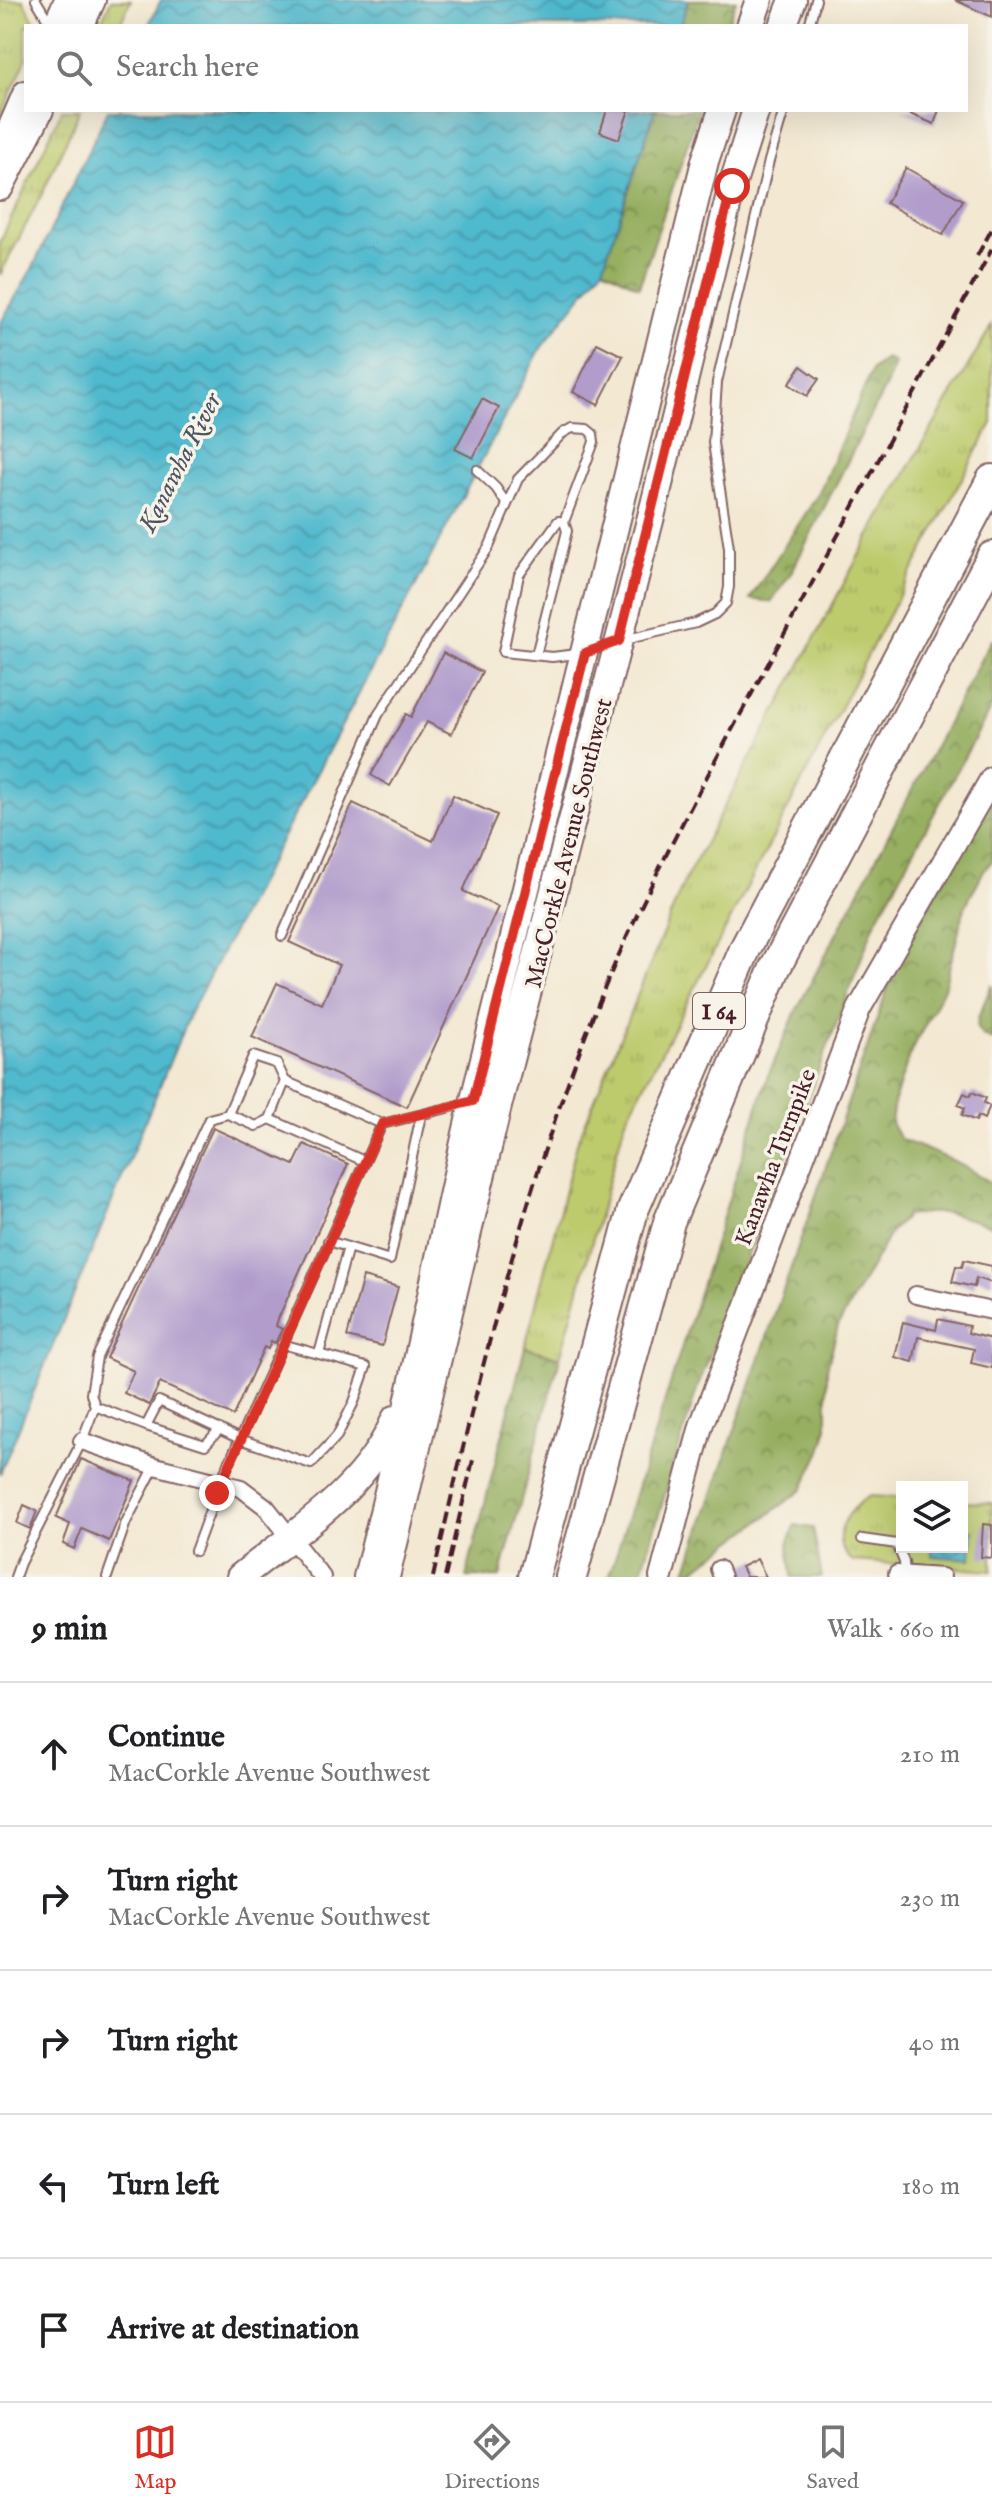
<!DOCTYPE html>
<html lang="en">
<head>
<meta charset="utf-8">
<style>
	body { margin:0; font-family:"IM FELL English",serif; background:#f6f6f6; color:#202124 }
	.controls { position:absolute; right:24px; bottom:24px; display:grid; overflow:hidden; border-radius:0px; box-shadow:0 8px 32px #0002 }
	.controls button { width:72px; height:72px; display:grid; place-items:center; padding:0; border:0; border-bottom:2px solid #e0e0e0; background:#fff; color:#202124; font:40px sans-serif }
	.stop { position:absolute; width:24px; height:24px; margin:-18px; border:6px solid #d93025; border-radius:50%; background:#fff }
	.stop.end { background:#d93025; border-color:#fff; box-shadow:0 2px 8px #0008 }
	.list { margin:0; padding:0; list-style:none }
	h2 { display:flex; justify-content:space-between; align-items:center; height:104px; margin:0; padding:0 32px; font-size:34px }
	h2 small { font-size:26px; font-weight:400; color:#757577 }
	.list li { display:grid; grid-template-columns:52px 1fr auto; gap:24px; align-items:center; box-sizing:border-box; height:144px; padding:0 32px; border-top:2px solid #e0e0e0 }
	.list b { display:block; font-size:30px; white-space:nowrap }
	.list p { margin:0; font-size:26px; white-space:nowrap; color:#757577 }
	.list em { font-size:26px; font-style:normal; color:#757577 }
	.icon { flex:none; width:44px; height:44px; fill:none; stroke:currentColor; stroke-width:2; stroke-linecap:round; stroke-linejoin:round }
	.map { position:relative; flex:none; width:992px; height:1577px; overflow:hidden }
	.search { position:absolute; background:#fff; box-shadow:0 8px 32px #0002; left:24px; right:24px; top:24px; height:88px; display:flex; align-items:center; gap:20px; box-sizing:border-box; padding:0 28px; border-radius:0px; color:#757577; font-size:30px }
	.sheet { height:824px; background:#fff }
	nav { display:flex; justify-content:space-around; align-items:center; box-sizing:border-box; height:112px; border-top:2px solid #e0e0e0; background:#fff; font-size:22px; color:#757577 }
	nav a { display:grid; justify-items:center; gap:4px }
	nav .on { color:#d93025 }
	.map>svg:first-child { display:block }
	.grass { fill:url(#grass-tufts); stroke:#84754c; stroke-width:2 }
	.forest { fill:url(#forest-crowns); stroke:#706746; stroke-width:2 }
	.water { fill:url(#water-waves); stroke:#4d6c7c; stroke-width:2 }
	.building { fill:#b19ccc }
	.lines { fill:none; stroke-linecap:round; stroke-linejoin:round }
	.lane-casing { stroke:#856565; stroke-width:12 }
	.street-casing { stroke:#856565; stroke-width:20 }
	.secondary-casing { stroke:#856565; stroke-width:26 }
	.primary-casing { stroke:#856565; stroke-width:30 }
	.highway-casing { stroke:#856565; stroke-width:34 }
	.lane { stroke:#fff; stroke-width:8 }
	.street { stroke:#fff; stroke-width:16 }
	.secondary { stroke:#fff; stroke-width:22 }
	.primary { stroke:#fff; stroke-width:26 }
	.highway { stroke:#fff; stroke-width:30 }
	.rail { stroke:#4a1f2b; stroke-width:4; stroke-dasharray:12 6; stroke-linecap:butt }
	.route { stroke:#d93025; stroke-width:10 }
	.labels { text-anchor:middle; stroke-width:7; stroke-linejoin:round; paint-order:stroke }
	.shield { fill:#f7f3e8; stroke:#7e5f64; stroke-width:2 }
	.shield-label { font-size:22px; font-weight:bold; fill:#4a1f2b }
	.street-label { font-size:24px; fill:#4a1f2b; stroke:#f7f3e8 }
	.water-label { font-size:26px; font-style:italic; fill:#4c5564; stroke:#f7f3e8 }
</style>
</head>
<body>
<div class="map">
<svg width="992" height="1577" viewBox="0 0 992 1577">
	<defs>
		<pattern id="grass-tufts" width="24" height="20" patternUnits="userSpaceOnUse" patternTransform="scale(2)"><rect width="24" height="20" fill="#bdcb6d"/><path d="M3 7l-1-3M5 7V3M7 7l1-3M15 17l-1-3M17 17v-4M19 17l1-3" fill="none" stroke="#a4ae5f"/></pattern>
		<pattern id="forest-crowns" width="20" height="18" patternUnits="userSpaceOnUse" patternTransform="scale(2)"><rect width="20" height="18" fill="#96af60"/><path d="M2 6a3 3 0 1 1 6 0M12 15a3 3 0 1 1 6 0" fill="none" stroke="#7c8e4f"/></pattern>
		<pattern id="water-waves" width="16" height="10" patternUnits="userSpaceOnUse" patternTransform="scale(2)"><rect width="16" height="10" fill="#50b9ce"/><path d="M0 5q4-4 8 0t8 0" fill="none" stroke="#4496a7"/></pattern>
	</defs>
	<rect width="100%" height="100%" fill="#f7f3e8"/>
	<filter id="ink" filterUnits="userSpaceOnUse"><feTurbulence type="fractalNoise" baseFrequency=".0125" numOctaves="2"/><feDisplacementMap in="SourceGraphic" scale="16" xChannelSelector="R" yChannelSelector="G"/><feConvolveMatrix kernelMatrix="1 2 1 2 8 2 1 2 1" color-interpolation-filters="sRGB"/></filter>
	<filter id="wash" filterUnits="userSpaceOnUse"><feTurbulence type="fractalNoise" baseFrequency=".006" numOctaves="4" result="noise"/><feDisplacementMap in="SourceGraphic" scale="32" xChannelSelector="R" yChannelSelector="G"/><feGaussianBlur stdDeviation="1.8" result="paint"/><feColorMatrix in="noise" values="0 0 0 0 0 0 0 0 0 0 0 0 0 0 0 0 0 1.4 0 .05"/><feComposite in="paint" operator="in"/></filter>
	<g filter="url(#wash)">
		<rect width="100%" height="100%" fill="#f3e8d2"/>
		<path class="grass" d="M0,0H23L37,26H26V60L0,116Z
			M111,0H131L119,26H99Z
			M62,110H80L43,192L0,275V242Z
			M992,325V423L896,601L625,1122L560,1358L525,1347L577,1143L684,882L871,533Z
			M869,1496L902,1498V1547H962V1502L992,1503V1571L853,1561C825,1541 848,1509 869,1496Z"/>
		<path class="forest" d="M688,0H736L727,26H680Z
			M655,110H699L639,287L603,268Z
			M886,359L895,363L886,386L791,573L771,602L750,599L819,493L872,370Z
			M992,638V706L874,925L696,1392L640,1577H609L767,1078L797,1009Z
			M992,796V861L984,870L965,907L944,988L909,1056L894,1102L891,1123L900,1139L954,1161L992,1183V1226L948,1213H927L907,1216L892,1230L838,1326L827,1368V1430L821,1451L802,1490L684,1577L898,958Z
			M992,984V1040L983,1036L977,1028L978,1018Z
			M525,1347L560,1358L500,1577H466Z
			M795,1525L813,1528L822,1577H792L788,1544Z"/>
		<path class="water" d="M161,0H688L680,26H148Z
			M108,110H655L603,268L541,348L189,1015L0,1474V324L33,267Z
			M962,1530H973L971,1559L932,1556V1547H962Z"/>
		<g id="blocks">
			<path class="building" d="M955,0H992V17Z
				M607,110H629L619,139L600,132Z
				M900,110H939L934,124Z
				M906,168L963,200L943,235L886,203Z
				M597,343L623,356L598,405L573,392Z
				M801,366L819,379L807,396L789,384Z
				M482,399L499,408L473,458L455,449Z
				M443,653L482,672L451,734L427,722L390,786L371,775L406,714L411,717Z
				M453,795L497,815L463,891L498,907L407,1107L252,1037L277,983L322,1004L339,965L289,942L353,803L433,841Z
				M972,1092L986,1098L984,1103L990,1106L984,1119L978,1116L976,1121L962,1115L965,1108L958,1105L964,1093L970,1096Z
				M213,1128L294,1165L304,1144L348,1164L278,1319L276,1326L282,1329L275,1343L271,1341L268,1349L264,1347L233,1416L160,1383L149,1405L124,1393L134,1371L106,1358Z
				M964,1260L992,1266V1283L976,1278L974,1287L952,1282L956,1266L962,1267Z
				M363,1277L398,1287L382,1346L347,1337Z
				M938,1319L969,1326L968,1333L992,1339V1368L971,1363L974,1349L918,1337L913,1362L895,1357L903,1322L936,1330Z
				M81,1459L134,1481L109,1541L82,1529L74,1549L63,1544L70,1524L56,1518Z
				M24,1505L37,1511L30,1529L17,1523Z
				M983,1524L992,1525V1558L981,1557Z
				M757,1559L766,1577H746L741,1567Z"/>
		</g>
	</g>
	<g filter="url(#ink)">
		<use href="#blocks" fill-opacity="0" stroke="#856565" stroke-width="2"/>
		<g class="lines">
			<g class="lane-casing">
				<path id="lane" d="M36,0L51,25
					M809,26L816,0
					M477,470L496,488L506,503
					M536,655L567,531L564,522L558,521L519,575L503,652L552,657L585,653L619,641L696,623L715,614L726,603L729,587V548L713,443L717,382L769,161L784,110
					M282,936L378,715L489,547L518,479L563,433L572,428L587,429L593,434L594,442L564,522
					M270,1119L285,1081
					M364,1161L270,1119L256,1126L228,1114L253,1056L277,1064L285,1081L382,1124
					M328,1241L390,1260L421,1115
					M319,1354L348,1247
					M95,1406L91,1394L97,1357L209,1119L228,1114
					M146,1426L205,1445L220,1429
					M862,1539L897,1544L904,1562L905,1574
					M195,1551L220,1483L382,1124L468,1103
					M15,1577L20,1563L82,1441L95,1406L146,1426L159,1401L240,1439L311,1464L337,1436L354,1402L366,1367L282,1344
					M107,1577L126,1522L155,1466"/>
			</g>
			<g class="street-casing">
				<path id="street" d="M916,1295L992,1311
					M82,1441L155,1466L241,1488L266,1507L322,1577
					M719,1569L722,1577
					M897,1574L942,1577"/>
			</g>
			<g class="secondary-casing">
				<path id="secondary" d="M661,1577L701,1426L859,1009L992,778"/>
			</g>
			<g class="primary-casing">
				<path id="primary" d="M56,26L68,0
					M80,26L92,0
					M750,26L759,0
					M783,26L793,0
					M2,150L26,94
					M0,187L40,110
					M240,1577C298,1530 365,1490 395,1419
					M367,1577C407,1423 435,1267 471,1112L705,161L722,110
					M386,1577L498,1106L654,505L732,186L756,110"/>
			</g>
			<g class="highway-casing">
				<path id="highway" d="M534,1577L633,1210L746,947L992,480
					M571,1577L669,1222L775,968L992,557"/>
			</g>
			<use href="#lane" class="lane"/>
			<use href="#street" class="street"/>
			<use href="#secondary" class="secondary"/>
			<use href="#primary" class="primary"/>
			<use href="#highway" class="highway"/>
			<path class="rail" d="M977,256L992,229
				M433,1577C477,1384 523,1188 598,1004C651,873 721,751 788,627C857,501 924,375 992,249
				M445,1577L474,1456"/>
		</g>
	</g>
	<g class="lines" filter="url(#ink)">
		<path class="route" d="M217,1493L382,1124L473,1101L585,653L619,641L732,186"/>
	</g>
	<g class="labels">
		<rect class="shield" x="693" y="993" width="52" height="36" rx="6"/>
		<g class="shield-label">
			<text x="719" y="1019">I 64</text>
		</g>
		<g class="street-label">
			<text transform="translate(568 843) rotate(-76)" y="8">MacCorkle Avenue Southwest</text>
			<text transform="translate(775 1157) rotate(-69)" y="8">Kanawha Turnpike</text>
		</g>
		<g class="water-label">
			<text transform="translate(179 462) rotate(-63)" y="9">Kanawha River</text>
		</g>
	</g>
</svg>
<div class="controls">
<button><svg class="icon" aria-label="layers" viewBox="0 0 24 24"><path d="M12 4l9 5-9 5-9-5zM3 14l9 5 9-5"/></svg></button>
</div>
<div class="stop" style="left:732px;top:186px"></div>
<div class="stop end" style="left:217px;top:1493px"></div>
<div class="search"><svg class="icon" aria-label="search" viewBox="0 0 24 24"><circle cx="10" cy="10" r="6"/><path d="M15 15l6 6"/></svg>Search here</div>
</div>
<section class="sheet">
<h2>9 min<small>Walk · 660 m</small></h2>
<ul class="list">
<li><svg class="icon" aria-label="ahead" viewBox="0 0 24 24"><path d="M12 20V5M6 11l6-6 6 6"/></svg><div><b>Continue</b><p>MacCorkle Avenue Southwest</p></div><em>210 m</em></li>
<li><svg class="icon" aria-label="right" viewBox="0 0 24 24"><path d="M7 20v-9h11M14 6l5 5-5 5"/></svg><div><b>Turn right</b><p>MacCorkle Avenue Southwest</p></div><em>230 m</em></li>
<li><svg class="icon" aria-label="right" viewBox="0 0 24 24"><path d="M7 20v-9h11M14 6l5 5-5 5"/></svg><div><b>Turn right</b></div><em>40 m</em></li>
<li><svg class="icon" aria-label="left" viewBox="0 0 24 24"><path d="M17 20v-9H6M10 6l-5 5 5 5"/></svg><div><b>Turn left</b></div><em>180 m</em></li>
<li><svg class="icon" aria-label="arrive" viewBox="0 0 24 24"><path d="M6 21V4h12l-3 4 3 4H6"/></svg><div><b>Arrive at destination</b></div></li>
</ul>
</section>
<nav>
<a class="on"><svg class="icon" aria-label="map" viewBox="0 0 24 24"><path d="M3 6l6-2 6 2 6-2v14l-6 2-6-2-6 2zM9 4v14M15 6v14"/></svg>Map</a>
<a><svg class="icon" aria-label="directions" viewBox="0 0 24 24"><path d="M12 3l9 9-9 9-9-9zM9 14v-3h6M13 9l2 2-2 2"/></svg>Directions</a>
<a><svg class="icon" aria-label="saved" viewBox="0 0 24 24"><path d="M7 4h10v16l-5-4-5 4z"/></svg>Saved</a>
</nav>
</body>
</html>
